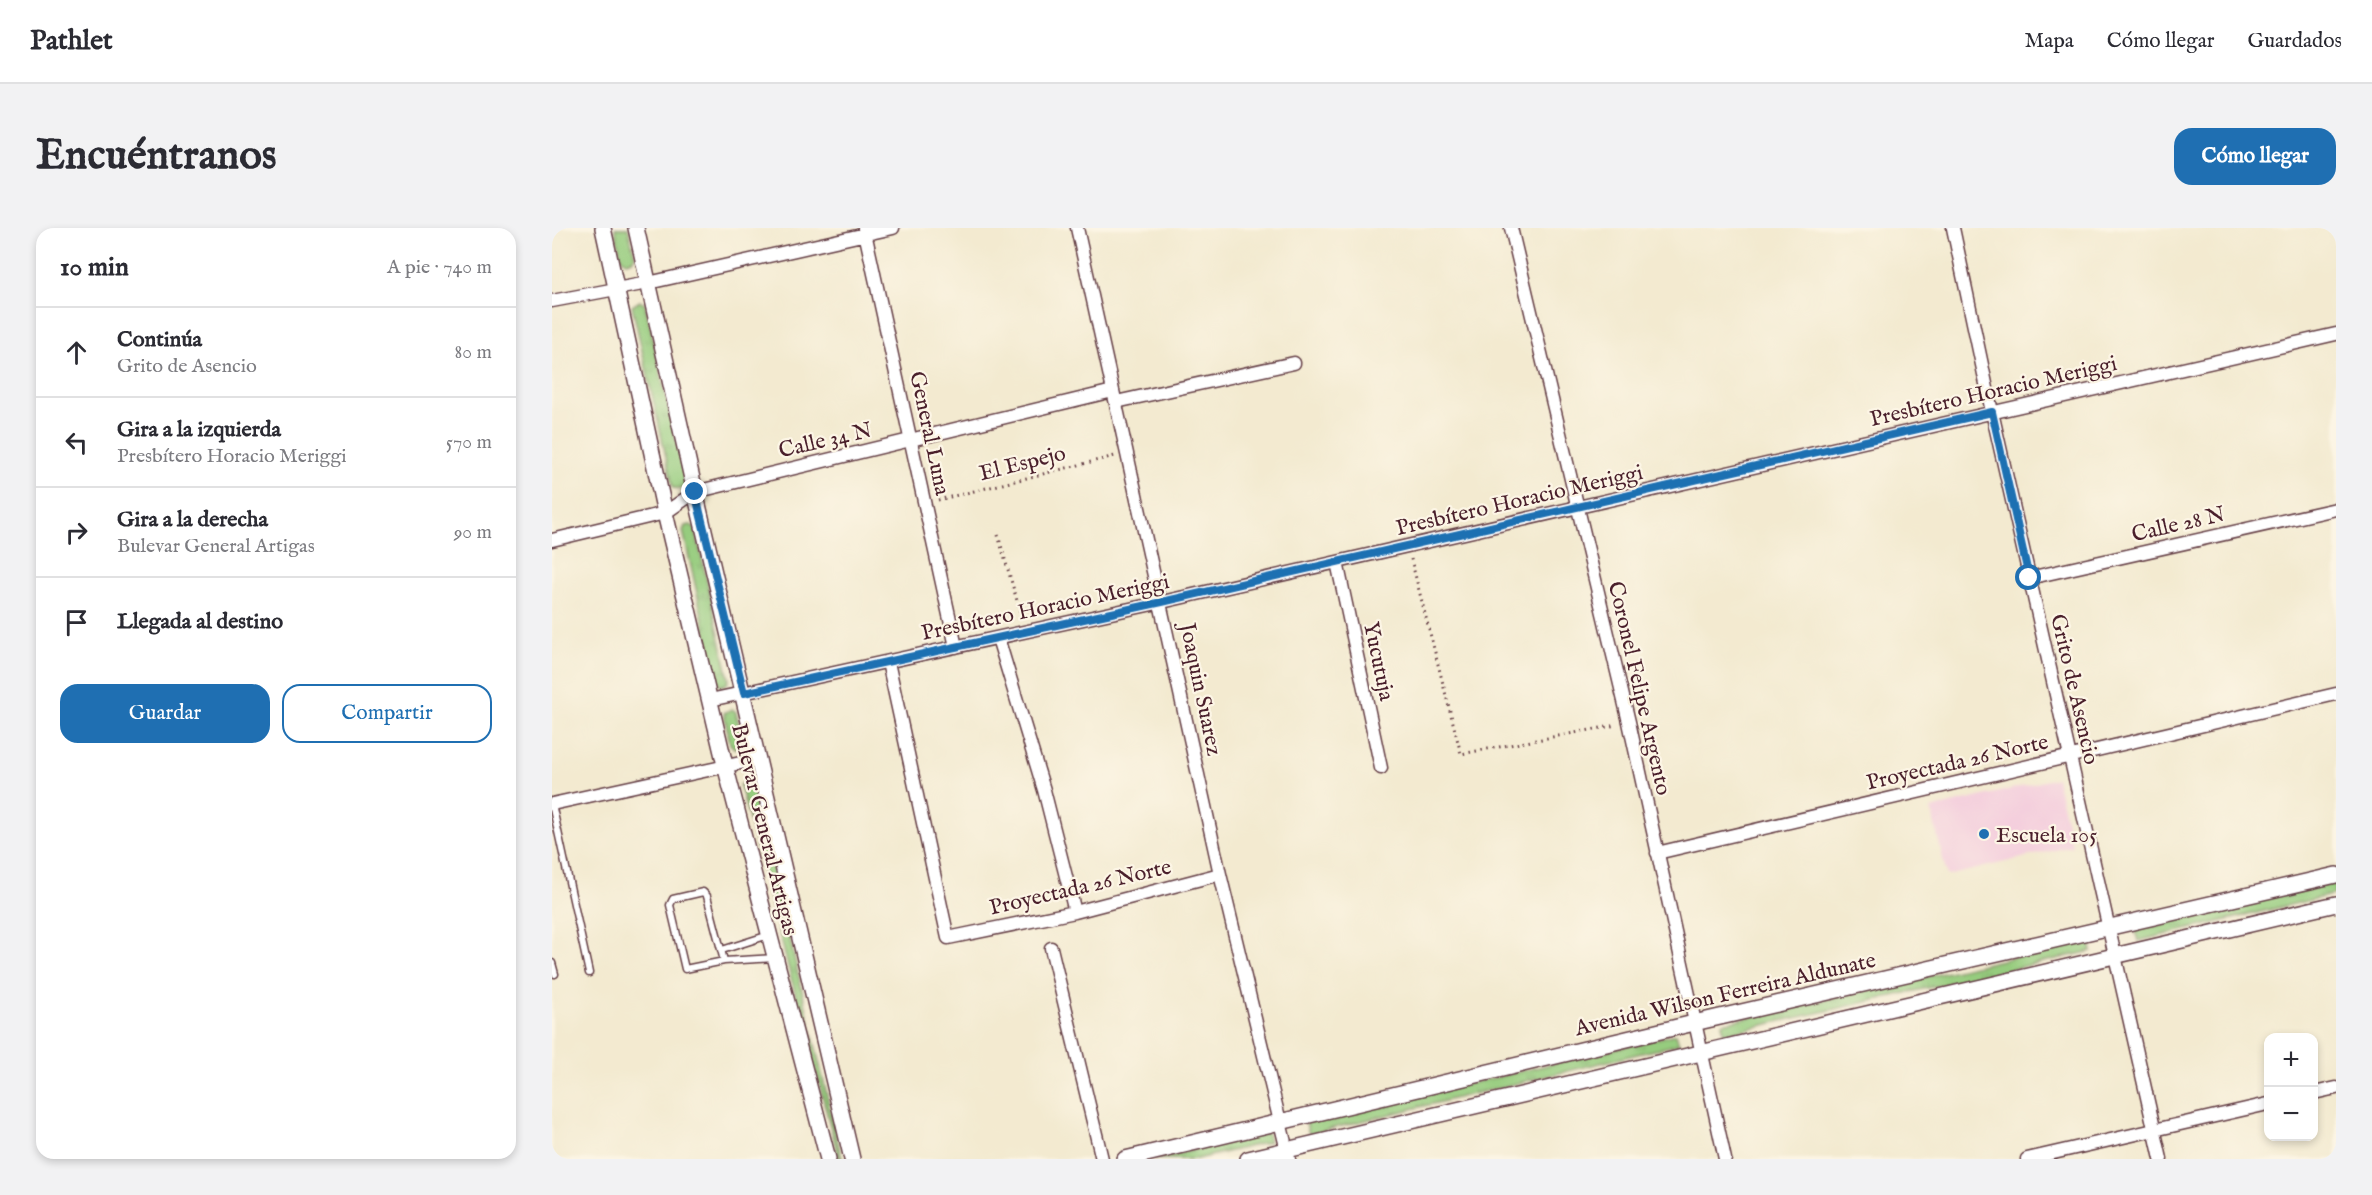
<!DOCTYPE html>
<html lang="es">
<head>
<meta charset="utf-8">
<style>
	body { margin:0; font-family:"IM FELL English",serif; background:#f2f2f3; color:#2b2b33 }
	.controls { position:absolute; right:18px; bottom:18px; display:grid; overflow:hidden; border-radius:12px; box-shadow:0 3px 9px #0003 }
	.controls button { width:54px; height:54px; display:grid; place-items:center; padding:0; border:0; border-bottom:2px solid #e1e1e2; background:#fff; color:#2b2b33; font:30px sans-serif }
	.stop { position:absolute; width:18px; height:18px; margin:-14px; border:4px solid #1f6fb2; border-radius:50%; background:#fff }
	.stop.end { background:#1f6fb2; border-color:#fff; box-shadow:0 2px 6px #0008 }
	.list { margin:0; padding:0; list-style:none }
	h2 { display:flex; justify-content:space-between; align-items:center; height:78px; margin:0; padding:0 24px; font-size:26px }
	h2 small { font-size:20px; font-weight:400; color:#7c7c81 }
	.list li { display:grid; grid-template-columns:39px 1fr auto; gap:18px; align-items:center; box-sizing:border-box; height:90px; padding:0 24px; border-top:2px solid #e1e1e2 }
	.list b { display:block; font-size:22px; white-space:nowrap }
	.list p { margin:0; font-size:20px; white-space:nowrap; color:#7c7c81 }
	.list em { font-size:20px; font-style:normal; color:#7c7c81 }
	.actions { display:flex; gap:12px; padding:18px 24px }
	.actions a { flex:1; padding:14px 0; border:2px solid #1f6fb2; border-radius:18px; text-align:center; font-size:21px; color:#1f6fb2 }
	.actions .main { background:#1f6fb2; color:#fff }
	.icon { flex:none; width:33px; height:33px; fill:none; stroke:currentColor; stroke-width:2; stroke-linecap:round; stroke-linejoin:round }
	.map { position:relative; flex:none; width:1784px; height:931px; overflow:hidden; border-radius:18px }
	header { display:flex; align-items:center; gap:36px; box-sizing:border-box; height:84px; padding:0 30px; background:#fff; border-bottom:2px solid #e1e1e2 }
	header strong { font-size:28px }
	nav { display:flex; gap:33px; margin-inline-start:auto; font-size:21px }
	.intro { display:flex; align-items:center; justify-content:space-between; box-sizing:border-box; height:144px; padding:0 36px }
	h1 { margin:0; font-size:42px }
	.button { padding:15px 27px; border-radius:18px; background:#1f6fb2; color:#fff; font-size:21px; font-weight:700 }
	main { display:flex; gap:36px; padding:0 36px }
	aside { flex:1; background:#fff; border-radius:18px; box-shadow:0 3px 9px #0003 }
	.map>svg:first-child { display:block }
	.built { fill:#f4cfdd }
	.grass { fill:url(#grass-tufts); stroke:#707654; stroke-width:1.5 }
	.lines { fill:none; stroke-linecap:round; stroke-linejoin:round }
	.service-casing { stroke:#633d44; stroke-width:9 }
	.minor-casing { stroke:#633d44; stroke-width:15 }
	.tertiary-casing { stroke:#633d44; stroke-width:18 }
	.path { stroke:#633d44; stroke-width:3; stroke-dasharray:1.5 4.5; stroke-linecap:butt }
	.service { stroke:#fff; stroke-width:6 }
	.minor { stroke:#fff; stroke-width:12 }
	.tertiary { stroke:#fff; stroke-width:15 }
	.route { stroke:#1f6fb2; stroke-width:8 }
	.poi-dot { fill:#1f6fb2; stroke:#fcf5e5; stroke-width:2 }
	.labels { text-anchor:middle; stroke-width:4.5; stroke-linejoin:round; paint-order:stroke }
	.street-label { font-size:22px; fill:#4a1f2b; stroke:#fcf5e5 }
	.poi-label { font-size:22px; fill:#4a1f2b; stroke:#fcf5e5; text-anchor:start }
</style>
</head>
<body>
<header>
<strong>Pathlet</strong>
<nav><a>Mapa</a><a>Cómo llegar</a><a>Guardados</a></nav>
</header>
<div class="intro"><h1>Encuéntranos</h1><a class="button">Cómo llegar</a></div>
<main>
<aside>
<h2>10 min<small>A pie · 740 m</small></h2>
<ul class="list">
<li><svg class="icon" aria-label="ahead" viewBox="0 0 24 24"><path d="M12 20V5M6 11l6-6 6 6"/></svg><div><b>Continúa</b><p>Grito de Asencio</p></div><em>80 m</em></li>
<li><svg class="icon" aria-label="left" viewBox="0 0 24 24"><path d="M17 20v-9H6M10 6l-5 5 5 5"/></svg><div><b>Gira a la izquierda</b><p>Presbítero Horacio Meriggi</p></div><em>570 m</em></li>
<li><svg class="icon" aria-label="right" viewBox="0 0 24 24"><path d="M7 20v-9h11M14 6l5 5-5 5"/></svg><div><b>Gira a la derecha</b><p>Bulevar General Artigas</p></div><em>90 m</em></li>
<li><svg class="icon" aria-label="arrive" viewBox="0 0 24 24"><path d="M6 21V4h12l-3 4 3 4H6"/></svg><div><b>Llegada al destino</b></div></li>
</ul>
<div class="actions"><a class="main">Guardar</a><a>Compartir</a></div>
</aside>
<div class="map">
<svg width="1784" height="931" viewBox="0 0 1784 931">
	<defs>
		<pattern id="grass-tufts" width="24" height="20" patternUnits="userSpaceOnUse" patternTransform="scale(1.5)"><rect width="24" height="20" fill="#96cc7e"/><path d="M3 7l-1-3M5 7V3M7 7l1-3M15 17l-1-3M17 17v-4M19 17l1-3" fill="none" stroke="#83af6d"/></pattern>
	</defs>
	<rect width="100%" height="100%" fill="#fcf5e5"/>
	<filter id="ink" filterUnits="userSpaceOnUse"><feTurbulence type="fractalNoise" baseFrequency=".0167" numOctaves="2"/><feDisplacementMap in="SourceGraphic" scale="12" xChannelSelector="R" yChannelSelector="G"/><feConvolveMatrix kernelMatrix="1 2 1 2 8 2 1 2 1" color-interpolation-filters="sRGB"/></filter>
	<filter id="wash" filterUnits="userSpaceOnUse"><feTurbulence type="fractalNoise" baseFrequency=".008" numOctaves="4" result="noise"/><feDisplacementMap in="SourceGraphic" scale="24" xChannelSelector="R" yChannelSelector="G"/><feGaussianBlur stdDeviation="1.35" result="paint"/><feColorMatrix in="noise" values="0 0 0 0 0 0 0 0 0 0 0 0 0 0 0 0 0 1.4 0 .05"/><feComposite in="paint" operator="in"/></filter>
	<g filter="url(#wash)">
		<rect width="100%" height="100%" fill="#f3ead0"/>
		<path class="built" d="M1504,550L1520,618L1395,648L1379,581Z"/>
		<path class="grass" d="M63,0H76L83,28L80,32L74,34L69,30Z
			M88,73L93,76L134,257L131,261L121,260L80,78Z
			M139,297L143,300L177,451L175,456L169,458L165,454L131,303L133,298Z
			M180,481L184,484L191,513L189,519L182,520L178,516L172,485Z
			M196,552L201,555L290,931H287L188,557Z
			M1784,654V666L1586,713L1583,702Z
			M1538,712L1540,723L1172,806L1170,795Z
			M1124,806L1127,816L757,906L754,895Z
			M715,905L717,914L645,931H603Z"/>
	</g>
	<g filter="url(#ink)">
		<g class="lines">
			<g class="service-casing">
				<path id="service" d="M0,576L37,745
					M170,722L217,707
					M172,733L155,668L151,664L121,671L118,677L133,741L172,733L223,730
					M0,735L3,746"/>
			</g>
			<g class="minor-casing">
				<path id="minor" d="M312,0L404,419
					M525,0L668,646L737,931
					M959,0L1077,494L1173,931
					M1401,0L1440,184L1609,931
					M0,73L96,55L341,0
					M564,174L742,135
					M0,312L113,285L143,264L561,163
					M785,334L829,540
					M1477,350L1784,281
					M446,410L492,562L523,684
					M336,434L396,710L523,684L668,646
					M158,472L610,374L1784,106
					M0,576L207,531
					M1105,625L1784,466
					M499,720L550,931
					M1762,865L1784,860
					M1475,931L1716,876"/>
			</g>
			<g class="tertiary-casing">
				<path id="tertiary" d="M51,0L113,285L173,537L276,931
					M84,0L143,264L300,931
					M573,931L1142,795L1784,647
					M696,931L1784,676"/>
			</g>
			<path class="path" d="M386,272L563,228
				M446,307L470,390
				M859,331L909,526L1065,497"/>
			<use href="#service" class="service"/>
			<use href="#minor" class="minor"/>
			<use href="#tertiary" class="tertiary"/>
		</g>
	</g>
	<g class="lines" filter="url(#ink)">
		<path class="route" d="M143,264L192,465L610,374L1440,184L1477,350"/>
	</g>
	<circle class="poi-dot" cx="1432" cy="606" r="6"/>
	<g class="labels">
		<g class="street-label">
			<text transform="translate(1441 162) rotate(-13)" y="8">Presbítero Horacio Meriggi</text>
			<text transform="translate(379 205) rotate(78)" y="8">General Luna</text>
			<text transform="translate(273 211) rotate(-13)" y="8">Calle 34 N</text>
			<text transform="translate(470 234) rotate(-14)" y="8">El Espejo</text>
			<text transform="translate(967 271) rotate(-13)" y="8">Presbítero Horacio Meriggi</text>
			<text transform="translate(1626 295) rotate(-13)" y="8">Calle 28 N</text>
			<text transform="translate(493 378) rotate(-12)" y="8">Presbítero Horacio Meriggi</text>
			<text transform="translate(828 433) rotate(78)" y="8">Yucutuja</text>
			<text transform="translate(1089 460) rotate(77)" y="8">Coronel Felipe Argento</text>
			<text transform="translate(650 461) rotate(78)" y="8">Joaquin Suarez</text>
			<text transform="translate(1524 461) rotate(77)" y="8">Grito de Asencio</text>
			<text transform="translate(1405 533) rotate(-13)" y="8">Proyectada 26 Norte</text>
			<text transform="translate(214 601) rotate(76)" y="8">Bulevar General Artigas</text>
			<text transform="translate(528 658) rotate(-13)" y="8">Proyectada 26 Norte</text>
			<text transform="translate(1173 765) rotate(-13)" y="8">Avenida Wilson Ferreira Aldunate</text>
		</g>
		<g class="poi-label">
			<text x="1444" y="614">Escuela 105</text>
		</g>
	</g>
</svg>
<div class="controls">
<button>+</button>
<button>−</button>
</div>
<div class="stop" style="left:1477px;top:350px"></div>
<div class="stop end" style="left:143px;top:264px"></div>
</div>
</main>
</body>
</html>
